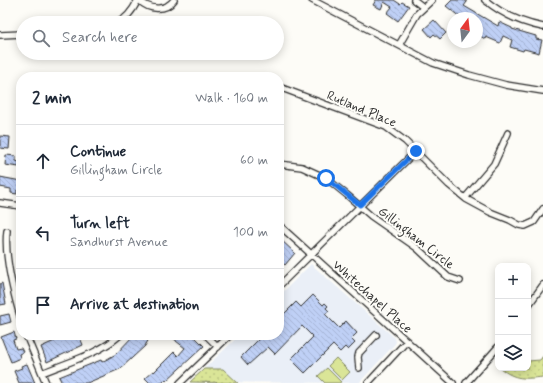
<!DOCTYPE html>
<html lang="en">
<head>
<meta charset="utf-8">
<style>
	body { margin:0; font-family:Mynerve,sans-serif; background:#f2f2f3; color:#1f2937 }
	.controls { position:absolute; right:12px; bottom:12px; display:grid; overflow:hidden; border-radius:8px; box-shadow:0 2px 10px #0003 }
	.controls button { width:36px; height:36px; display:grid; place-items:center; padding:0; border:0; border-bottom:1px solid #e0e1e3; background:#fff; color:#1f2937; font:20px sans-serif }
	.compass { position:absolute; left:447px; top:12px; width:36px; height:36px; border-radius:50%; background:#fff; box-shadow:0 2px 10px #0003; rotate:15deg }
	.stop { position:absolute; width:12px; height:12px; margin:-9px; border:3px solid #1a73e8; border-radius:50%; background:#fff }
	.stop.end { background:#1a73e8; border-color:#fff; box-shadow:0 1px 4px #0008 }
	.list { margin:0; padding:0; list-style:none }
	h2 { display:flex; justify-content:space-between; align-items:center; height:52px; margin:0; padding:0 16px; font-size:17px }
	h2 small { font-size:13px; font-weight:400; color:#747a83 }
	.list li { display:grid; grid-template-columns:26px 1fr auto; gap:12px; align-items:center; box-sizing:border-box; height:72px; padding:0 16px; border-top:1px solid #e0e1e3 }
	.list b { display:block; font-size:15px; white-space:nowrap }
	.list p { margin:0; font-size:13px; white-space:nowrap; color:#747a83 }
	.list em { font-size:13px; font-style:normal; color:#747a83 }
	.icon { flex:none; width:22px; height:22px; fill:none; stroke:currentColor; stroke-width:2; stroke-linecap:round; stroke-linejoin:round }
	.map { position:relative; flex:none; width:543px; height:383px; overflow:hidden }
	.search { position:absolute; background:#fff; box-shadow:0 2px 10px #0003; left:16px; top:16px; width:268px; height:44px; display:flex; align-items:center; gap:10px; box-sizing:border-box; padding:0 14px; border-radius:22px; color:#747a83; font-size:15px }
	.panel { position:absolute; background:#fff; box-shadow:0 2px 10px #0003; left:16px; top:72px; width:268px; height:268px; border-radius:16px }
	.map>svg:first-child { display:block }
	.built { fill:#eaeff7 }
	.grass { fill:url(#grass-dots); stroke:#828861 }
	.park { fill:#dae597; stroke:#828861 }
	.building { fill:url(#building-back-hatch); stroke:#2b2b2b }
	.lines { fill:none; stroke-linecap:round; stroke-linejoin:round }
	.minor-casing { stroke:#2b2b2b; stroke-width:8 }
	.minor { stroke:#fdfcf7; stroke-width:5.5 }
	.route { stroke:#1a73e8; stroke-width:5 }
	.labels { text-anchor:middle; stroke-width:4; stroke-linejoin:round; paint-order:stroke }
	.street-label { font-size:13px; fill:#2b2b2b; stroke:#fdfcf7 }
</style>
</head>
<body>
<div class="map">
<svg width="543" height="383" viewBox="0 0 543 383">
	<defs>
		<pattern id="grass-dots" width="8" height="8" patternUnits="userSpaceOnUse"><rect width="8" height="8" fill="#dae597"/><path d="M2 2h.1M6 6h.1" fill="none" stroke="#bbc582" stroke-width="1.8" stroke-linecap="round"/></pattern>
		<pattern id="building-back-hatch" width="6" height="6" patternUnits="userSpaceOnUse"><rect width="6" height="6" fill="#bfd0f6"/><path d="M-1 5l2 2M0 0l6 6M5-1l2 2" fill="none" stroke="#a4b3d3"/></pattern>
	</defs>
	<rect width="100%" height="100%" fill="#fdfcf7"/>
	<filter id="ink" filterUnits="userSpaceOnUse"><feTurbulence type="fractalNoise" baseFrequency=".025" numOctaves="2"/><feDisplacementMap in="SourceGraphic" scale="8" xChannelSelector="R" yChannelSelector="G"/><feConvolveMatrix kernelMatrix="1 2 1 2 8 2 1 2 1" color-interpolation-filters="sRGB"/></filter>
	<g filter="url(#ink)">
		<path class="built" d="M311,264L395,338L396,342L394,345L359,383L190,382L240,335H279V296Z"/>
		<path class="grass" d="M543,356V377C525,379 515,380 500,368H528V361L540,360Z
			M204,369H223L238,383L190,382Z"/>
		<path class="park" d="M336,358L350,372L342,380L328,366Z
			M327,368L341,382L339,383H325L318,376Z"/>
		<path class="building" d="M376,0H394L400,4L402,2L409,6L398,21L387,13L392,7L384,2L381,9L373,5Z
			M452,0H464L467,2L464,6L498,26L499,22L512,28V29L536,36V39L542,40L539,53L524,49L523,51L510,47L512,40L503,36L500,43L486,37L485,39L477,34V18H461L446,6Z
			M434,20L446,33L440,39L434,34L431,37L424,29Z
			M0,136L10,137L9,149L0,148Z
			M6,155L16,156V161L19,162V167L5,165Z
			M0,177L21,181V191L17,190V194L11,193V189L0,187Z
			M279,238L295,253L285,265L279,260Z
			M2,283L6,304L0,305V284Z
			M313,295L323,305L325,303L328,306L326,308L329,311L325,314L339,328L346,321L357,333L351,339L355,343L348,350L345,347L340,352L333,345L305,373L291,359L313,337L302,326L275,354L268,347L248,365L241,357L263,335H279V319L296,302L301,307Z
			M9,314L11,322L0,325V316Z
			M14,332L16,339L13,340L16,349L21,348L23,352L19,354L20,358L11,362L1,337Z
			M68,335H79L83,345L47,362L41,347Z
			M134,335H146L150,337L145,346L120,369L87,383H62L59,377L101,360L102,362L116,354Z
			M167,335H193L204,346L167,380L166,379L162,383H150L145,378L153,371L154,372L174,352L178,356L185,348L176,341V340Z
			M27,364L35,383H19L14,371L22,368L21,366Z"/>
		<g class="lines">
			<g class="minor-casing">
				<path id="minor" d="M139,0C149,10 165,12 174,0
					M312,0L433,63L469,75L506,85L543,91
					M414,0L423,7
					M485,0C502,14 522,23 543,27
					M117,23C127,19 133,10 138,0
					M0,35L23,34
					M399,45L417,14L432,0
					M279,87L386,127L405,141L449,185L466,199L490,212L510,220L519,225L525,226L534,222L543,209
					M279,164L302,167L326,178L347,195L371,216L417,248L448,277L460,281
					M465,198L494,164L508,133
					M0,203L21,206
					M279,225L453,383
					M7,231C4,255 14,295 21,319
					M279,286L416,151
					M528,306L543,285
					M26,335L46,383
					M206,335L218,347
					M359,368L358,357L359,353L376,335
					M42,373C68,362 99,354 120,335
					M180,383L230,335
					M368,383L407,341
					M466,383L498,347"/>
			</g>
			<use href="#minor" class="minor"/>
		</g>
	</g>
	<g class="lines" filter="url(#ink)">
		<path class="route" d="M326,178L360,205L416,151"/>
	</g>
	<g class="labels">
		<g class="street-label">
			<text transform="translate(362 108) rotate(23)" y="5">Rutland Place</text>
			<text transform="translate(417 237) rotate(38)" y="5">Gillingham Circle</text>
			<text transform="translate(373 296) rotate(42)" y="5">Whitechapel Place</text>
		</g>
	</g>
</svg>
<div class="controls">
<button>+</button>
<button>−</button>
<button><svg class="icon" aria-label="layers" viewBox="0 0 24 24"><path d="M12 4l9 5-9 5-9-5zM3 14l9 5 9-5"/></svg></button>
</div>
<svg class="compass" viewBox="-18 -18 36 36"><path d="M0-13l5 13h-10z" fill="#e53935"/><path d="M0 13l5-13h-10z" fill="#747a83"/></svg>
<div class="stop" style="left:326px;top:178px"></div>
<div class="stop end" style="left:416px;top:151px"></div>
<div class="search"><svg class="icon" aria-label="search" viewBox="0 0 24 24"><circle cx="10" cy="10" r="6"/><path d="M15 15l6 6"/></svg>Search here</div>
<section class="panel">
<h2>2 min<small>Walk · 160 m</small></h2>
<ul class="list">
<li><svg class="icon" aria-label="ahead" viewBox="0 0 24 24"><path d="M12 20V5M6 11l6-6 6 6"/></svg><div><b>Continue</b><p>Gillingham Circle</p></div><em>60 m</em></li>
<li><svg class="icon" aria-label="left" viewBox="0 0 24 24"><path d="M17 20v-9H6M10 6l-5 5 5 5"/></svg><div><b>Turn left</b><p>Sandhurst Avenue</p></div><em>100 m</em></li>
<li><svg class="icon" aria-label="arrive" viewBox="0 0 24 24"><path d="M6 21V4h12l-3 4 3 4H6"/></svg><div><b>Arrive at destination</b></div></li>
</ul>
</section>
</div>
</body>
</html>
